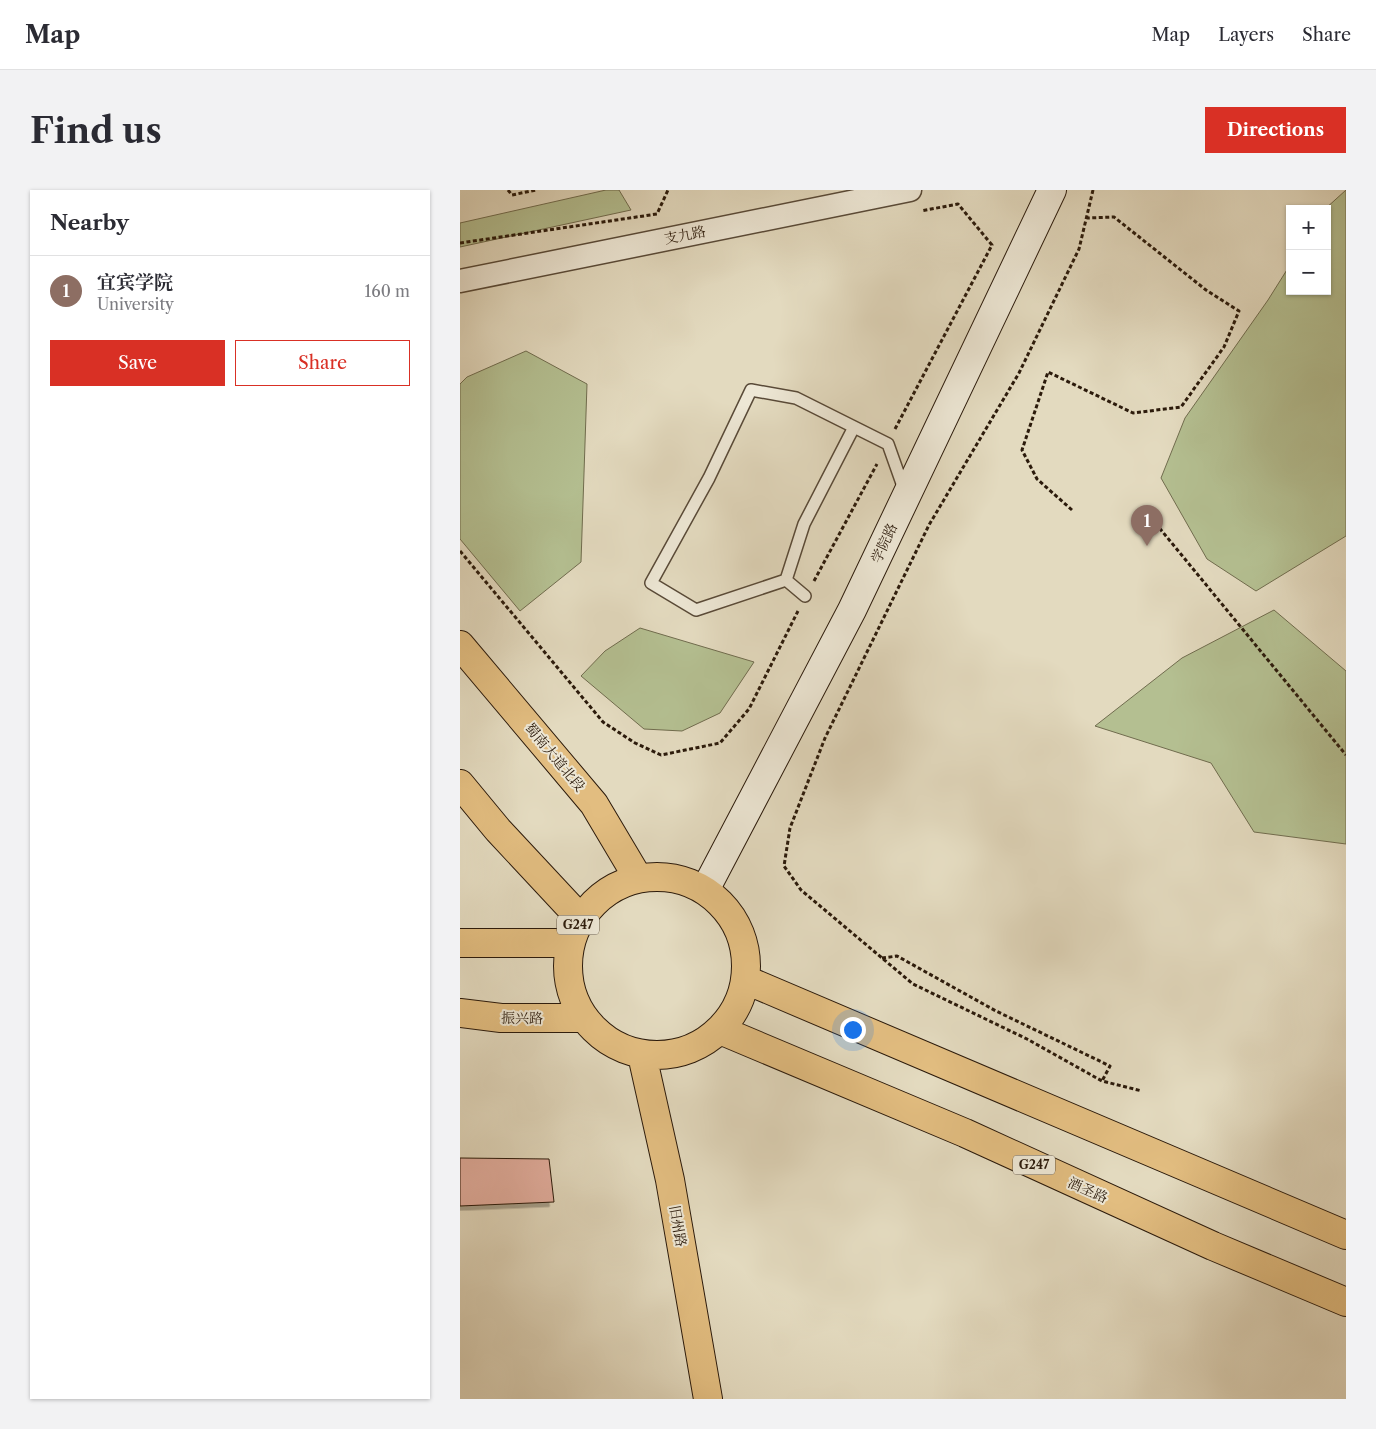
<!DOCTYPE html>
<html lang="en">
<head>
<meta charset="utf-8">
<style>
	body { margin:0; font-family:"Libre Caslon Text","Noto Serif SC",serif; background:#f2f2f3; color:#2b2b33 }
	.controls { position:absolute; right:15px; top:15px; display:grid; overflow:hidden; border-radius:0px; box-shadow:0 1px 4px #0004 }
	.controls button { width:45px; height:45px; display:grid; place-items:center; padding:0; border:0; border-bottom:1px solid #e1e1e2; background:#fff; color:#2b2b33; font:25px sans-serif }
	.you { position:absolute; left:392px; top:839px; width:18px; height:18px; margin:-12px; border:4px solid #fff; border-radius:50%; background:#1a73e8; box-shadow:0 0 0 8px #1a73e833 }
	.badge { display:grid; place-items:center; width:32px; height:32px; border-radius:50%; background:#d93025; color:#fff; font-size:16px; font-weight:700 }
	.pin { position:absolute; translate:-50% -41px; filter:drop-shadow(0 1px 2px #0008) }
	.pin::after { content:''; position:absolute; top:26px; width:18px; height:15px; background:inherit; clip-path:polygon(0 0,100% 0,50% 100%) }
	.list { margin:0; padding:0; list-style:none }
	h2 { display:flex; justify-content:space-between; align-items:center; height:65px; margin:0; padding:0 20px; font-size:21px }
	h2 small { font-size:16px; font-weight:400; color:#7c7c81 }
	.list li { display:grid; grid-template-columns:32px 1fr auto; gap:15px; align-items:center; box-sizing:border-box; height:70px; padding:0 20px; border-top:1px solid #e1e1e2 }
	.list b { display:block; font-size:19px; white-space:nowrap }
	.list p { margin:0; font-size:16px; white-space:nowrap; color:#7c7c81 }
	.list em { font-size:16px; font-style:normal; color:#7c7c81 }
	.actions { display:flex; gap:10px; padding:15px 20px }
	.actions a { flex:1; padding:11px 0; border:1px solid #d93025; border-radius:0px; text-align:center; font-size:18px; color:#d93025 }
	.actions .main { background:#d93025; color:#fff }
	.map { position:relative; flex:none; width:886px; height:1209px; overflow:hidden; border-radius:0px }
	header { display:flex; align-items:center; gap:30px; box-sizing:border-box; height:70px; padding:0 25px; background:#fff; border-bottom:1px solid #e1e1e2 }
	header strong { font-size:24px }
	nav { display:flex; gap:28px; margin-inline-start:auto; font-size:18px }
	.intro { display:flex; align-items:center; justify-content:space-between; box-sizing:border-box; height:120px; padding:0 30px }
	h1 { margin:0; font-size:35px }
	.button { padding:12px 22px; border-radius:0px; background:#d93025; color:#fff; font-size:18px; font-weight:700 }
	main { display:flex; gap:30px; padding:0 30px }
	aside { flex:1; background:#fff; border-radius:0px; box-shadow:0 1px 4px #0004 }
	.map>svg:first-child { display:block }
	.green { fill:#b4bf91; stroke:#706c4e }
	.building { fill:#e4afa0; stroke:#2b1a0b; filter:url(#shadow) }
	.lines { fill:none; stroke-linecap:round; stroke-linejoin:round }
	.lane-casing { stroke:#594a38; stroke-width:14 }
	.street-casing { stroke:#594a38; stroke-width:25 }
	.secondary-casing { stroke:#2b1a0b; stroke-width:30 }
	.primary-casing { stroke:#2b1a0b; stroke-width:30 }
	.highway-casing { stroke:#2b1a0b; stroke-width:30 }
	.path { stroke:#2b1a0b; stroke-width:3; stroke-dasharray:4 2.5; stroke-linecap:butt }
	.lane { stroke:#ede7d5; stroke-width:11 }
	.street { stroke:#ede7d5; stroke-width:22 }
	.secondary { stroke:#ede7d5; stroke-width:28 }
	.primary { stroke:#e2bd80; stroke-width:28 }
	.highway { stroke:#e2bd80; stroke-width:28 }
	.labels { text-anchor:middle; stroke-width:4; stroke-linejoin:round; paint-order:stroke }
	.shield { fill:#ede7d5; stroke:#655848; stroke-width:1 }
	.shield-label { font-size:12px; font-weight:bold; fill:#2b1a0b }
	.street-label { font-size:14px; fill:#2b1a0b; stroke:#ede7d5 }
</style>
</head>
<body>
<header>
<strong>Map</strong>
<nav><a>Map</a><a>Layers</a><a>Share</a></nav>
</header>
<div class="intro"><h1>Find us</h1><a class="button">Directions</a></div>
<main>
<aside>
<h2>Nearby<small></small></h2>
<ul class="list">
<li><span class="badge" style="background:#8d6e63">1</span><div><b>宜宾学院</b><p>University</p></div><em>160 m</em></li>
</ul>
<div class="actions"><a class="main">Save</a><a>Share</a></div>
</aside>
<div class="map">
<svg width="886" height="1209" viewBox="0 0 886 1209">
	<defs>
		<filter id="shadow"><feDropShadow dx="-4.5" dy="4.5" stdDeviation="0" flood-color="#0004"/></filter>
	</defs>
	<rect width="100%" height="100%" fill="#e3dabf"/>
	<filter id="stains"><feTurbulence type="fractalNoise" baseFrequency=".004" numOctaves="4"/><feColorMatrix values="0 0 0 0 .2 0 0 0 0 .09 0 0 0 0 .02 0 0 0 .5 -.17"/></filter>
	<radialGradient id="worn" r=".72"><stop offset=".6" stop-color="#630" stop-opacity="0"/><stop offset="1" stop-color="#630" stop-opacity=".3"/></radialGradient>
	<path class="green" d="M146,0H159L171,20L0,57V33Z
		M886,0V346L796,401L747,369L701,288L725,228L808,110L830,75V101H867V19H865Z
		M66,161L127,194L121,372L60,421L0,349V194L7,187Z
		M814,420L886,481V654L794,642L751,573L635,536L722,468Z
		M180,438L294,472L260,523L222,541L184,539L121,486L145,461Z"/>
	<path class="building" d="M0,968L89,969L94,1012L0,1016Z"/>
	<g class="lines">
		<g class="lane-casing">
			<path id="lane" d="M326,390L236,420L191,393L249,288L291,200L336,208L428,254L445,302
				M345,406L326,390L344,334L394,237"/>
		</g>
		<g class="street-casing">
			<path id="street" d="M0,91L450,0"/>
		</g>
		<g class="secondary-casing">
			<path id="secondary" d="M245,700L392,420L592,0"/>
		</g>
		<g class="primary-casing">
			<path id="primary" d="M0,455L134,614L178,688
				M0,594L38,640L121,729
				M0,753H110
				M0,823L41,828H124"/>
		</g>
		<g class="highway-casing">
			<path id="highway" d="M108 776a89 89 0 1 1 178 0a89 89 0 1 1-178 0Z
				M286,790L886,1045
				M260,840L505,943L753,1056L886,1112
				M182,865L210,990L248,1209"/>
		</g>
		<path class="path" d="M48,0L52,5L76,0
			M633,0L619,59L559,183L469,335L365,548L330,638L324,676L341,700L453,794L567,849L642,891L682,901
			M0,53L197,24L208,0
			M435,239L532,55L498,14L461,21
			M683,318L886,565
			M612,320L577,289L562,260L588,182L673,223L721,217L764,157L779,121L746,100L654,27L627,28
			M0,361L143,532L175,553L201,565L260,553L289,519L338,421
			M354,391L417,274
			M422,768L437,766L536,821L650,876L642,891"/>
		<use href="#lane" class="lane"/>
		<use href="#street" class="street"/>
		<use href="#secondary" class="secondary"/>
		<use href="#primary" class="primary"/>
		<use href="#highway" class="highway"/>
	</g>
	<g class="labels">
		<g class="shield">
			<rect x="97" y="725.5" width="42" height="19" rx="4"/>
			<rect x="553" y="965.5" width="42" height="19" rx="4"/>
		</g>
		<g class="shield-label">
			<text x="118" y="739">G247</text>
			<text x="574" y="979">G247</text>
		</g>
		<g class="street-label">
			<text transform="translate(225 45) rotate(-11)" y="5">支九路</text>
			<text transform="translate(424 353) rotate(-65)" y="5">学院路</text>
			<text transform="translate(95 567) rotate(50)" y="5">蜀南大道北段</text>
			<text transform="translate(62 828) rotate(1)" y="5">振兴路</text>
			<text transform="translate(628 1000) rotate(24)" y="5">酒圣路</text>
			<text transform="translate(218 1036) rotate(80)" y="5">旧州路</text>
		</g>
	</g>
	<rect width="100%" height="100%" filter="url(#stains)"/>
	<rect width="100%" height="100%" fill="url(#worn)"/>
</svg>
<div class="controls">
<button>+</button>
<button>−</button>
</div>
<div class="you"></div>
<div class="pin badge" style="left:687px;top:356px;background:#8d6e63">1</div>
</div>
</main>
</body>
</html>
